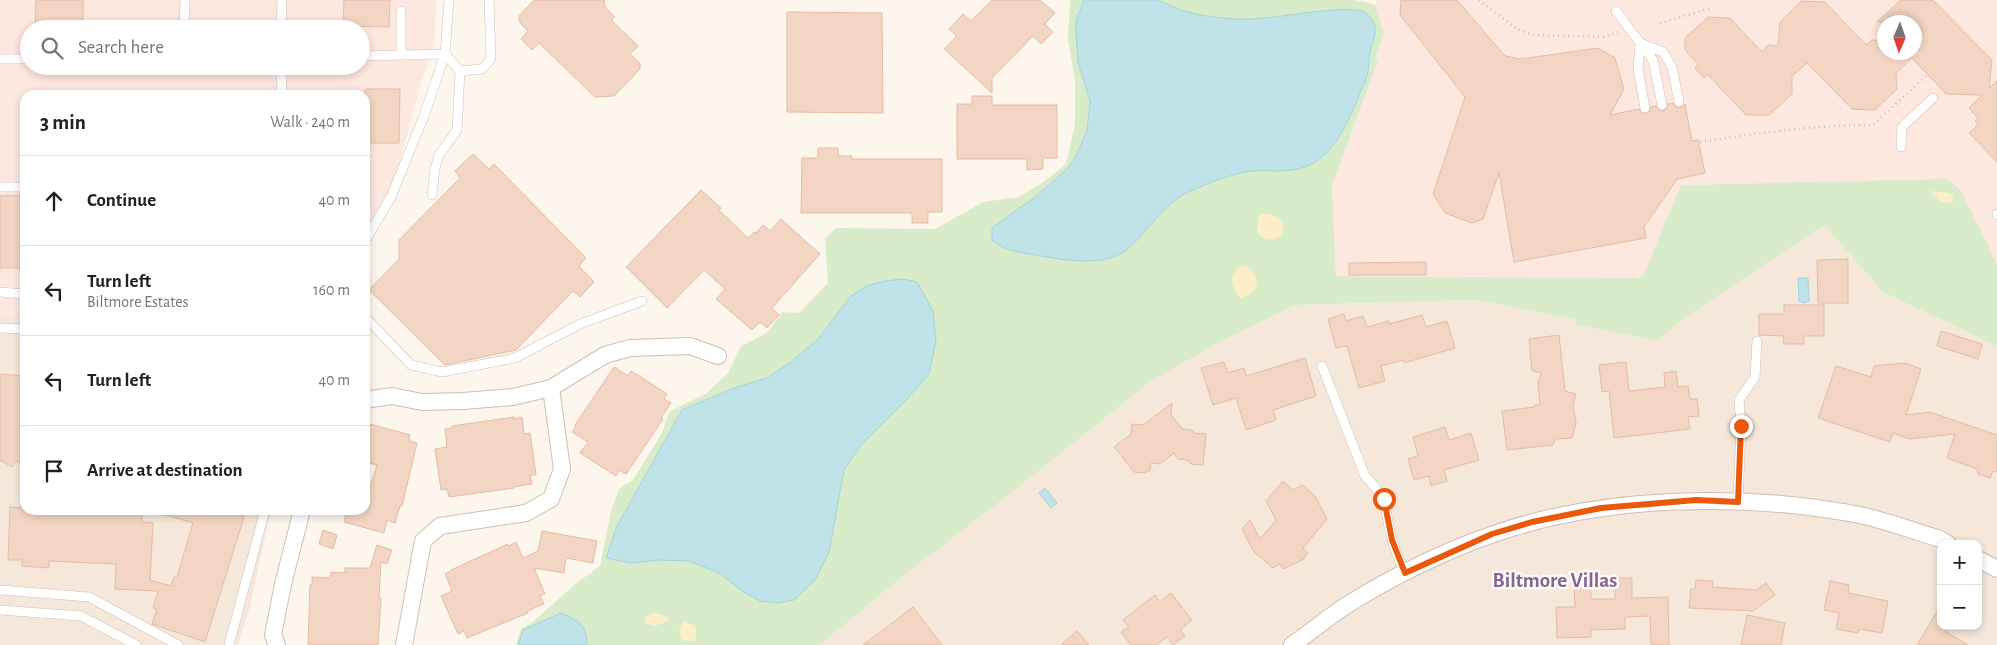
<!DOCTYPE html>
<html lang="en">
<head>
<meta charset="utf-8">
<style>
	body { margin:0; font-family:"Alegreya Sans",sans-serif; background:#f6f6f6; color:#202124 }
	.controls { position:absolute; right:15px; bottom:15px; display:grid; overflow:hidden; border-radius:10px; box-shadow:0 2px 8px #0003 }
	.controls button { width:45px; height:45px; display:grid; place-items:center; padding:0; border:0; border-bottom:1px solid #e0e0e0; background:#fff; color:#202124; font:25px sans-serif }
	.compass { position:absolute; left:1877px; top:15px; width:45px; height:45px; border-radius:50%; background:#fff; box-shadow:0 2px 8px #0003; rotate:182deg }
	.stop { position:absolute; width:15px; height:15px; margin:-11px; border:4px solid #ea580c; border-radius:50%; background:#fff }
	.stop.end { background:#ea580c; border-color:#fff; box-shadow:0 1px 5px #0008 }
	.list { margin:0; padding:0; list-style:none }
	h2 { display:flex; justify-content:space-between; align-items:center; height:65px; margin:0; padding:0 20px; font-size:21px }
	h2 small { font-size:16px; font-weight:400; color:#757577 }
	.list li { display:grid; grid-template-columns:32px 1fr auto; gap:15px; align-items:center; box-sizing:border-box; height:90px; padding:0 20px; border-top:1px solid #e0e0e0 }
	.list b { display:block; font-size:19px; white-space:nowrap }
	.list p { margin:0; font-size:16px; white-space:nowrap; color:#757577 }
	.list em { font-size:16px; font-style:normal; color:#757577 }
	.icon { flex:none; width:28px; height:28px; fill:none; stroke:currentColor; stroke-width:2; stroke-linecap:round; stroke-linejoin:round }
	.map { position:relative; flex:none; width:1997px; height:645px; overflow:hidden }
	.search { position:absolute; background:#fff; box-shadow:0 2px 8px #0003; left:20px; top:20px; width:350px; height:55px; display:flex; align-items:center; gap:12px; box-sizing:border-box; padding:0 18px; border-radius:28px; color:#757577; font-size:19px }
	.panel { position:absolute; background:#fff; box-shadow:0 2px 8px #0003; left:20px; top:90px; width:350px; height:425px; border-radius:15px }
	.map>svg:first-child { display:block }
	.residential { fill:#f5e8da; fill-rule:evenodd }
	.commercial { fill:#fde8e0; fill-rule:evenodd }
	.green { fill:#d8ecc9 }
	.sand { fill:#fcefc7 }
	.water { fill:#bfe3e8; stroke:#a5d3da }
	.building { fill:#f3d5c3; stroke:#e6bba3 }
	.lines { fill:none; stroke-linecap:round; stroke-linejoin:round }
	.service-casing { stroke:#d1beb0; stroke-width:10 }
	.minor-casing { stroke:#d1beb0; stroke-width:18 }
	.path { stroke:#d9b8a5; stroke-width:2.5; stroke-dasharray:1 4; stroke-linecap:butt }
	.service { stroke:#fff; stroke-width:9 }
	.minor { stroke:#fff; stroke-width:16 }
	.route { stroke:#ea580c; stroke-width:6 }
	.labels { text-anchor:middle; stroke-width:5; stroke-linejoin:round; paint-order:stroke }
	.neighbourhood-label { font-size:21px; font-weight:bold; fill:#846695; stroke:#fffaf3 }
</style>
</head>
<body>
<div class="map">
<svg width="1997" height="645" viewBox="0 0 1997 645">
	<rect width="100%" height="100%" fill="#fdf6ec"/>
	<path class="residential" d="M1824,225L1883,292L1997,346V645H820L903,576L993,507L1150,382L1221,341L1296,305L1475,300L1574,319L1576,325L1658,341L1681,320ZM1941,544H1978V626H1941Z
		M25,315V510H271L250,607L238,645H0V316Z"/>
	<path class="commercial" d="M0,0H436L435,43L422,80L396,175L365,249V95H25V315L0,316ZM29,29H361V66H29Z
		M1377,0H1997V263L1961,191L1777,183L1710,184L1681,186L1642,278L1336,276L1332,185L1378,61L1375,59L1384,34L1376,6ZM1884,22H1914V52H1884Z"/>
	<path class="green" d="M1070,0H1353L1367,2L1376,6L1384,34L1375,59L1378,61L1332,185L1336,276L1642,278L1681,185L1948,179L1961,191L1997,263V346L1883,292L1824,225L1681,320L1658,341L1576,325L1574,319L1475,300L1296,305L1221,341L1150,382L993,507L903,576L820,645H516L521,629L533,622L574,585L600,566L611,511L619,489L633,480L662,433L669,412L707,393L728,373L741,346L767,333L782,312L799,313L828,283L825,238L836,228L935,229L983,202L1019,197L1042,183L1066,164L1075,124V80L1068,40Z"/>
	<path class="sand" d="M1931,191L1950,193L1953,197V202C1944,207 1938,198 1931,193Z
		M1263,214C1272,214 1277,216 1283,224V234C1277,240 1261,243 1258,232C1256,227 1258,221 1259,216Z
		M1242,265C1254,269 1256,274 1257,286L1253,292L1242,298L1238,296C1230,281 1229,276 1242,265Z
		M655,613L668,617V621L655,626L645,623V619L647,616Z
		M684,621L694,626L697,631L695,641L691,642L682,640L679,629Z"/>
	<path class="water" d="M1084,0C1107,0 1131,0 1154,0C1164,1 1174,8 1184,11C1210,18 1239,21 1265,18C1284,17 1353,3 1366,13C1384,28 1370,44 1369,58C1368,63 1369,66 1368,71C1367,78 1363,86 1360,93C1349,120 1335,156 1305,167C1289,173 1270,170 1253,171C1234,173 1208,183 1191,191C1176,197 1166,208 1156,219C1145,230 1135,245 1122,253C1101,266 1064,260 1041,256C1024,253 1005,252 992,240V228L1035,197L1067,169L1075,158L1087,131L1090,101L1078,62L1076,33V20Z
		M1798,278H1808L1809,301L1804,303L1799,301Z
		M903,279L917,282L933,311L936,341L929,374L907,399L860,446L844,470L829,552L815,580L794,600L778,603L760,601L744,592L719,573L689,561L659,560L631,563L606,558L617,526L682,410L734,388L767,378L791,362L818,339L851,296L866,286L885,281Z
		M1045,488L1057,503L1051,508L1039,493Z
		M561,613C580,621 586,624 587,645H518L523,630Z"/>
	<path class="building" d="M36,0H83V27L35,29Z
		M344,0H390L389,27L343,26Z
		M534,0H604L605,7L615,17L611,20L638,46L630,54L640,63V69L614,96L595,97L539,43L532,50L521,39L528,31L520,23L519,16Z
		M992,0H1040L1055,13L1045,24L1053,32L1041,44L1033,36L992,78V93L944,49L957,36L949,29L963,14L971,21Z
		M1401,0H1457L1505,56L1521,59L1598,48L1615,58L1624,89L1610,115L1639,109L1641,112L1646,114L1649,112L1651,107L1656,106L1658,109L1663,111L1666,109L1668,104L1673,103L1675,106L1680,108L1685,104L1692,141L1698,140L1705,173L1677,179L1644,227L1646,238L1514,262L1499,173L1483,219L1472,223L1445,213L1433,194L1465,97L1400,15Z
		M1901,0H1933L1992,60L1989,88L1997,81V162L1969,133L1978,125L1975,121L1978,118L1969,108L1982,95L1946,94L1912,58L1896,73L1897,89L1875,110L1852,109L1807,63L1792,76V94L1769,115H1746L1707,74L1704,78L1695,68L1698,64L1685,50V38L1708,17L1730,18L1762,52L1768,45L1778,46L1780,22L1801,1L1825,2L1866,45L1872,40L1884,41V52H1914V22H1877Z
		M787,12L882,13L883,113L787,112Z
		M365,89H400L399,143H365Z
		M972,96H992V105H1057V158H1043V169L1027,170V159H957V104H972Z
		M818,148H838V156H852V159H942V212H928V223H912V213H801L802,158H818Z
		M473,154L489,169L494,164L586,258L579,266L594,282L580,297L573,291L516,350L445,365L369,290L399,259V240L460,178L455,171Z
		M701,190L721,208L719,210L748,238L754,232L756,233L763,225L770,231L781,219L820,254L772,308L779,315L767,328L760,322L752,330L716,299L725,289L704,270L667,308L626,267Z
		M25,195V268H0V196Z
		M1848,259V303H1818L1817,260Z
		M1426,262V275H1349V263Z
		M1784,305H1824V336H1804V344H1784L1783,336L1759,335V314H1784Z
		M1344,314L1346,321L1363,316L1367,327L1389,321V324L1422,315L1426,327L1447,321L1455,348L1404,363L1403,360L1381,366L1385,381L1359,388L1347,346L1336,348L1328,319Z
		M1941,331L1982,344L1978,359L1937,346Z
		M1559,335L1565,391L1576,394L1573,405L1576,423L1572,438L1555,439L1553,445L1507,450L1502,411L1534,407L1535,405H1540L1538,384L1541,373L1532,371L1529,339Z
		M1305,358L1316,396L1273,410L1276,420L1246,430L1236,398L1213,405L1201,368L1224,362L1228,373L1244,368L1246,376Z
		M1626,362L1629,391L1665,387L1664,373L1676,371L1678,387L1688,386L1690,399H1697L1699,416L1688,417L1690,429L1614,438L1609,391L1602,392L1599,365Z
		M1905,363L1921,369L1906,415L1930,412L1997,435V472L1993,471L1990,478L1978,474L1977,469L1947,458L1955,434L1909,439L1893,433L1890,442L1818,418L1836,366L1871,377L1874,366Z
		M614,367L628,376L631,371L644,379L667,394L664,399L671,403L661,418L663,419L626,474L619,470L616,476L580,453L588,442L572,432L576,426L575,425Z
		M0,374L25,376V466L16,461L12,467L0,460Z
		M1172,403L1171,414L1182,429L1192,430L1194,433L1206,434L1203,465L1191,464L1188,460L1178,459L1174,453L1160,464L1151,463L1150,470L1145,473L1134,472L1114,447L1131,434L1132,424L1143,425Z
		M514,417V419L522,417L524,434L530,433L536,475H530L532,484L514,487V488L449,497L447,489L441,490L435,449L447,447L445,429L452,428V426Z
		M370,424L410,435L409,441L417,443L402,506H400L395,523L387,520L384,533L344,522L347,510H365V487L370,488L377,465L365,462V434L367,435Z
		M1445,427L1449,440L1471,433L1479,460L1444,470L1447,481L1431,486L1429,476L1414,480L1408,459L1418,456L1413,437Z
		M1283,481L1293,490L1302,485L1315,496L1327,519L1303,548L1308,553L1304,559L1283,569L1280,564L1273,568L1254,552L1242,529L1250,520L1260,539L1276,520L1266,501Z
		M10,507L25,508V510L142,514V522L153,523L150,580L171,586L174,577H177L193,523L159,513V510H243L241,516L244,517L205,642L152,624L157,609L153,608L158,591L115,589L116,564L49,561V568L22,566V560H8Z
		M323,530L337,535L333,549L319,544Z
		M542,531L597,541L593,563L566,558L564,573L534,568L545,594L540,596L544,604L527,611L528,613L467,638L464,631L458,634L441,596L452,591L445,574L451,571V570L508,544L509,546L516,542L523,558L538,551Z
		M377,545L392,550L387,564L381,562L379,598H381L378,645H308L310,585H312V577L330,578L331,572L345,573V568H370Z
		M1615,578H1632V598L1668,597L1669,645H1651L1650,616L1625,617V629L1591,630V637L1557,638L1556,607H1575L1574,581H1590L1591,599H1615Z
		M1696,580L1713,581L1712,587L1756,590L1766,583L1775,595L1753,611L1689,608L1691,589H1695Z
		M1830,581L1849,585L1848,593L1888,601L1882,633L1859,629L1858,633L1836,629L1839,613L1824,610Z
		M1171,593L1192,620L1180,630L1185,636L1173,645L1167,637L1156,645H1131L1121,632L1129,627L1123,620L1155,595L1160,602Z
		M1941,605V626H1950L1946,632L1968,645H1917Z
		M913,607L942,645H863L891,624Z
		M1747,615L1785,623L1781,645H1741Z
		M1077,631L1089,645H1061Z"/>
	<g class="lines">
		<g class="service-casing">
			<path id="service" d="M401,11V55
				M1616,11L1653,60L1662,105
				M184,29L185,0
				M281,29L282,0
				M361,56L445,54L460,71L482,69L491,59L489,0
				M0,59H29
				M281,66L282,95
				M1645,108L1638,69L1640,43L1663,52L1672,67L1679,102
				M1901,147L1902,127L1933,98
				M0,187H25
				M432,195L435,169L439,155L457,130L460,71
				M1997,215V214
				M365,241L391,197L424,116L445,54L449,0
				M0,292L25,294
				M368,320L411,365L442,372L515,358L580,324L642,301
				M0,328L25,329
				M1322,366L1365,476C1391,502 1383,508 1392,539C1395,551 1400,562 1405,573
				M1738,502L1741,426L1739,400L1755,377L1757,341
				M0,590L89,597L178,645
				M0,610L81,616L136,645
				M229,645L265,510"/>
		</g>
		<g class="minor-casing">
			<path id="minor" d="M365,400L392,396L422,402L463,401L513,397L551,388L605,355L630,348L690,346L718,356
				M1978,559L1997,569
				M277,645L273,635L283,584L302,510
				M404,645L423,541L440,526L526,513L551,499L562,469L551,388
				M1292,645C1311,632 1328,617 1347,605C1390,578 1446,550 1494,534C1605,495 1746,493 1860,515C1887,521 1914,531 1940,539L1948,544"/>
		</g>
		<path class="path" d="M1479,0L1517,29L1533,35L1604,37L1618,32
			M1660,23L1712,8
			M1700,142C1757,133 1814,125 1873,125L1926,76"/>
		<use href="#service" class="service"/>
		<use href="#minor" class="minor"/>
	</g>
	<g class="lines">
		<path class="route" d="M1384,499L1392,540L1405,573L1492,534L1532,522L1601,508L1696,500L1738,502L1741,426"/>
	</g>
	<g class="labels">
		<g class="neighbourhood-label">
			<text x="1555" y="587">Biltmore Villas</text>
		</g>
	</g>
</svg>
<div class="controls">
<button>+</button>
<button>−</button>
</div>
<svg class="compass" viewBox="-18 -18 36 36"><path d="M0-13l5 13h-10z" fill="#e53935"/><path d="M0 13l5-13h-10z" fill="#757577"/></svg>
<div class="stop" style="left:1384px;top:499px"></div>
<div class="stop end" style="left:1741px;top:426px"></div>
<div class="search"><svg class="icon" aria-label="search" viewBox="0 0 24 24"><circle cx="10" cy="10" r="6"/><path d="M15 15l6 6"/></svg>Search here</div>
<section class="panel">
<h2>3 min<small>Walk · 240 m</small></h2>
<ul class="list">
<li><svg class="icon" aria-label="ahead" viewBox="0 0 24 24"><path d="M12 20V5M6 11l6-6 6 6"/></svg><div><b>Continue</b></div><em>40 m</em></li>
<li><svg class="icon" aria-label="left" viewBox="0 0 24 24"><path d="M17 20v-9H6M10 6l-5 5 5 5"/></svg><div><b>Turn left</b><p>Biltmore Estates</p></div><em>160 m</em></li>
<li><svg class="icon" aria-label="left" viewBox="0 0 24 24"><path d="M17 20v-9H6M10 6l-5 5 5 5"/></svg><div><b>Turn left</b></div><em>40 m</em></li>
<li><svg class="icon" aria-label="arrive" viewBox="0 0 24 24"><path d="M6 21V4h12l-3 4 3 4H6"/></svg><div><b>Arrive at destination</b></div></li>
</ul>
</section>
</div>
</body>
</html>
